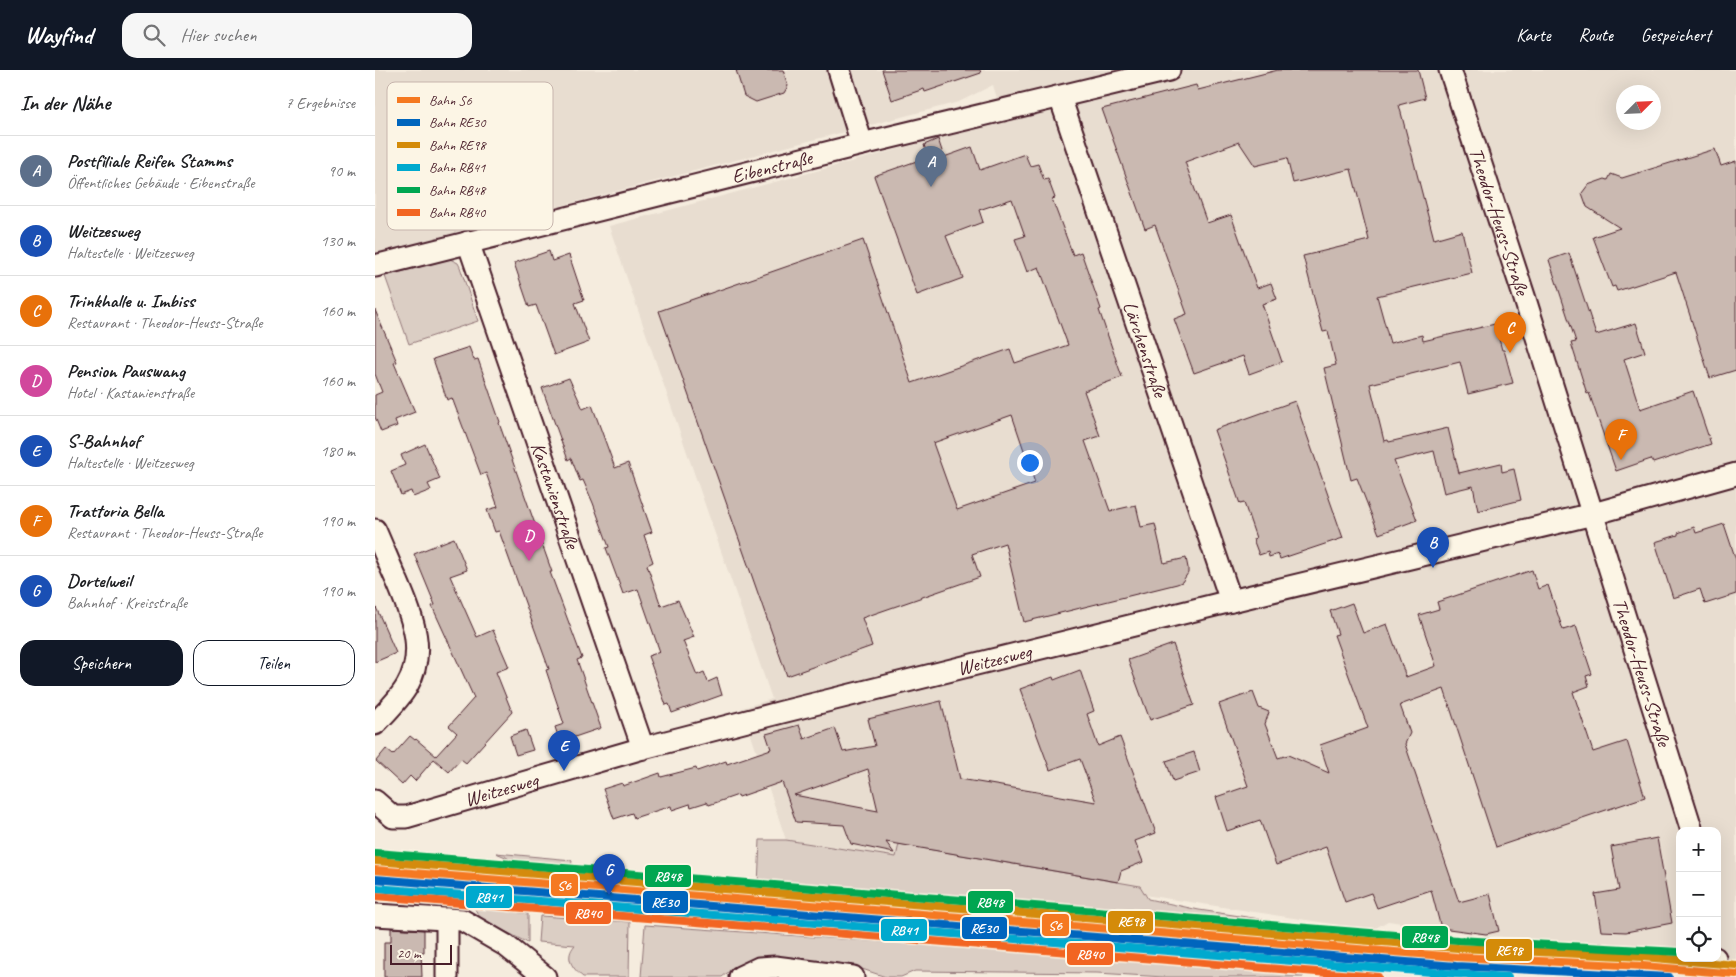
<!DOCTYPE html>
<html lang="de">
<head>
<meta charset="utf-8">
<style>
	body { margin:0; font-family:Caveat,sans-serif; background:#f6f6f6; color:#202124 }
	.controls { position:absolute; right:15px; bottom:15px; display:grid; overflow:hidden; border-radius:10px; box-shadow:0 5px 20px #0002 }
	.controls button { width:45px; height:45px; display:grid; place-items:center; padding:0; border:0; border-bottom:1px solid #e0e0e0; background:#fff; color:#202124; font:25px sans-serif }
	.compass { position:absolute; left:1241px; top:15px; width:45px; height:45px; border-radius:50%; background:#fff; box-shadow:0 5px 20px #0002; rotate:66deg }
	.scale { position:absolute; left:15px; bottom:12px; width:62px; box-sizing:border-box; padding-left:5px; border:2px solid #4a1f2b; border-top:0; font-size:14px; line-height:18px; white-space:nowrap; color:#4a1f2b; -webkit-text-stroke:4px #fcf5e5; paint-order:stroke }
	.you { position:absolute; left:654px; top:392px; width:18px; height:18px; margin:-12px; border:4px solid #fff; border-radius:50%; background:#1a73e8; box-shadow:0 0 0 8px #1a73e833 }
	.badge { display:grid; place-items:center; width:32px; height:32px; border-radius:50%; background:#111827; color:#fff; font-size:16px; font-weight:700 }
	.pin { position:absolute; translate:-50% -41px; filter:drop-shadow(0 1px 2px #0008) }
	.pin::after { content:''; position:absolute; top:26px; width:18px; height:15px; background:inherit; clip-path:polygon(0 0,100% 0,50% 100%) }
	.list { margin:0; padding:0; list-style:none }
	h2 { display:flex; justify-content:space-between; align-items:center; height:65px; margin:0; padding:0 20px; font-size:21px }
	h2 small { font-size:16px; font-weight:400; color:#757577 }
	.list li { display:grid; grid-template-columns:32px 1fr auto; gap:15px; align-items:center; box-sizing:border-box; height:70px; padding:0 20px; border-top:1px solid #e0e0e0 }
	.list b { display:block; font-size:19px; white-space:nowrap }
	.list p { margin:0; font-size:16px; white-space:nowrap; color:#757577 }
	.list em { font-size:16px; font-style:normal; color:#757577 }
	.actions { display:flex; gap:10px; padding:15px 20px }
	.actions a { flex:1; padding:11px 0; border:1px solid #111827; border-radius:15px; text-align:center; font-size:18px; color:#111827 }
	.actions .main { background:#111827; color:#fff }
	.icon { flex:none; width:28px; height:28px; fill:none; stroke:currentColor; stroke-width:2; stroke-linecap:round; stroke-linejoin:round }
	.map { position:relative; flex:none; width:1361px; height:907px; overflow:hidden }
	header { display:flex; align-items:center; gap:30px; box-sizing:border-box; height:70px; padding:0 25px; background:#111827; color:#fff }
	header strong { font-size:24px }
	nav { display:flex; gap:28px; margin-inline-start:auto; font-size:18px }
	.search { width:350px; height:45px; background:#f6f6f6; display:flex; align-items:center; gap:12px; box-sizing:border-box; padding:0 18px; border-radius:15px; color:#757577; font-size:19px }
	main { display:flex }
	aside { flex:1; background:#fff }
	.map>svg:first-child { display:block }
	.built { fill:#e8ddd0; fill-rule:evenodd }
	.green { fill:#dbcec4; stroke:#927678 }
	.building { fill:#cab9b1; stroke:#4a1f2b; fill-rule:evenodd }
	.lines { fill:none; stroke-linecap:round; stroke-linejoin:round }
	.minor-casing { stroke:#4a1f2b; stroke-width:25 }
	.minor { stroke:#fcf5e5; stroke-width:21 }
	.rail-1-casing { stroke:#fcf5e5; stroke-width:11 }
	.rail-2-casing { stroke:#fcf5e5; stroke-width:11 }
	.rail-3-casing { stroke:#fcf5e5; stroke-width:11 }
	.rail-4-casing { stroke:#fcf5e5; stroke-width:11 }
	.rail-5-casing { stroke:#fcf5e5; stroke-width:11 }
	.rail-6-casing { stroke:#fcf5e5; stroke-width:11 }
	.rail-1 { stroke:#f57921; stroke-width:8 }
	.rail-2 { stroke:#0065bd; stroke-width:8 }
	.rail-3 { stroke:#d48b09; stroke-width:8 }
	.rail-4 { stroke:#00a9ce; stroke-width:8 }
	.rail-5 { stroke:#00a651; stroke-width:8 }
	.rail-6 { stroke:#f26522; stroke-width:8 }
	.labels { text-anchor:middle; stroke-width:4; stroke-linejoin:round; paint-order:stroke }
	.street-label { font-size:20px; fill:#4a1f2b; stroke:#fcf5e5 }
	.key { fill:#fcf5e5; stroke:#c7b5ad; stroke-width:1 }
	.key-label { font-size:14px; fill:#4a1f2b }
	.line-badge { stroke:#fcf5e5; stroke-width:2 }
	.badge-label { font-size:14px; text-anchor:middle; font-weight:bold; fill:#fff }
</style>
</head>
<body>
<header>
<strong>Wayfind</strong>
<div class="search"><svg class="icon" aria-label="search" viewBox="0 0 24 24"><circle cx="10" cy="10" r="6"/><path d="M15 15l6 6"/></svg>Hier suchen</div>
<nav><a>Karte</a><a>Route</a><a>Gespeichert</a></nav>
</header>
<main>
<aside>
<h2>In der Nähe<small>7 Ergebnisse</small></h2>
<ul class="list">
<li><span class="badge" style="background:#5c6f8a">A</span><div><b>Postfiliale Reifen Stamms</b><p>Öffentliches Gebäude · Eibenstraße</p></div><em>90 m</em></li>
<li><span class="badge" style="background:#1a4fb4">B</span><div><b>Weitzesweg</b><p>Haltestelle · Weitzesweg</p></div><em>130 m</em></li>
<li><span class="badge" style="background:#e8710a">C</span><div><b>Trinkhalle u. Imbiss</b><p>Restaurant · Theodor-Heuss-Straße</p></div><em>160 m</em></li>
<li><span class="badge" style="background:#d1479c">D</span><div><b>Pension Pauswang</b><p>Hotel · Kastanienstraße</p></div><em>160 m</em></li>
<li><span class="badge" style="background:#1a4fb4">E</span><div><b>S-Bahnhof</b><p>Haltestelle · Weitzesweg</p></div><em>180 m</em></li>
<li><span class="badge" style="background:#e8710a">F</span><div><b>Trattoria Bella</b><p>Restaurant · Theodor-Heuss-Straße</p></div><em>190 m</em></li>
<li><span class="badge" style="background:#1a4fb4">G</span><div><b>Dortelweil</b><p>Bahnhof · Kreisstraße</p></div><em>190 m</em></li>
</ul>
<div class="actions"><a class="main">Speichern</a><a>Teilen</a></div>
</aside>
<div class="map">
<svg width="1361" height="907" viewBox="0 0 1361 907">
	<rect width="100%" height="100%" fill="#f5ecde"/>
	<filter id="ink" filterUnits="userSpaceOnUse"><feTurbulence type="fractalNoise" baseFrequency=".02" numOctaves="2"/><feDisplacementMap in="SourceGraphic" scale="10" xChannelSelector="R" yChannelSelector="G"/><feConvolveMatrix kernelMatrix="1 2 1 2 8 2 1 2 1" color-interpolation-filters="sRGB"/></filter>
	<g filter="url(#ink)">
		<path class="built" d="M0,0H1361V894L1306,888H1342V761H1305V888L1133,869L1013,851L997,860L411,770L367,638L397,629L234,156L629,51L618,15L584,32L0,184ZM1248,22H1278V52H1248Z"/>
		<path class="green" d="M75,189L83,193L85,197L103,251L34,274L10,206Z
			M385,770H411L521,787L524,774L765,816L773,829L824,840L933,856L932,863L781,850V847L383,815Z
			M121,783L197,790L196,800L143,797L133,788Z
			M98,836L153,844V873L106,849Z
			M165,846L255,852L254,907H208C197,898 189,887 200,875L163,872Z
			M270,855L929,902L928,907H789L722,903L540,901L526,907H511L487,899L384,888L356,900L347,907H266Z"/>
		<path class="building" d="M361,0H408L413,16L409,23L381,32L369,26Z
			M507,0H605L606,3L550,22L549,19L517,30Z
			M903,0H1043L1050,28L1024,35L1059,169L1087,161L1097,203L1002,226L1015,273L1047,265L1048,271L1120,254L1127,280H1129L1138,313L1093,324L1085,292L995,314L1009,371L1013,370L1014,372L1073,358L1084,403L1126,393L1127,402L1139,399L1146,430L1103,441L1098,416L1069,423L1059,381L1019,391L1042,450L1004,464L982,408L976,410L949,298L961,295L953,261L948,262L928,186L994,170L976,99L918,113L912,88L880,96L864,72L810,92L832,153L856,145L882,218L896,213L902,229L887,234L907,292L874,304L868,286L819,303L799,249L812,244L780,155L770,159L727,39L821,15L823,20Z
			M563,69L569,87L597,77L605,100L650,84L655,96L663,94L669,110L673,109L680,128L677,129L698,185L706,182L726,239L724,240L747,307L709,321L725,366L710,371L735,441L761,435L766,457L780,454L789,493L811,488L813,498V503L807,512L802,514L649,552L630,473L597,484L605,507L487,548L497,576L412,606L284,241L488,170L537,313L635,279L640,293L693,275L664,197L652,202L640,169L650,166L637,129L604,140L608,152L571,166L588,208L542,225L499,106L553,87L549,75ZM637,345L660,413L582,440L558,373Z
			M1340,79L1346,96L1361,91V300L1335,308L1301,202L1242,221L1240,216L1237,217L1218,167L1245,158L1212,137L1207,123L1213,115L1230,109L1233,110L1236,104L1247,108Z
			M174,181L177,191L194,185L209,230L200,233L214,272L179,285L161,235L154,237L139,193Z
			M1194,183L1221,265L1261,253L1270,282L1249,289L1265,339L1318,321L1336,374L1278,393L1276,389L1241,401L1214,323L1212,324L1196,273L1201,272L1174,190Z
			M0,240L22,292L19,293L40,342L20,350L22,356L6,362L0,347V325L7,322L0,304Z
			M94,277L99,290L103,289L125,352L124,353L177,502H175L207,588L202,590L226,658L185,672L180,657L189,654L171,600L174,599L124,461L120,462L112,440L123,437L111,403L106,405L77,328L72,330L58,289Z
			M194,308L208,339L217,335L240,398L253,393L277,462L269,465L278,492L272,495L286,536L303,530L319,567L308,571L322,605L329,602L333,612L342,608L347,625L297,643L294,634L291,635L273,586L285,582L263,519L248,524L231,478L234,477L218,433L208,410L205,411L196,388L193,390L167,318Z
			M920,331L968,468L905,489L903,484L894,487L893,482L884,485L878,469L881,468L869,433L865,434L839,360Z
			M50,374L65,409L53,414L56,420L38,427L36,421L26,425L16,401L30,395L26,385Z
			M1349,454L1361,490V524L1330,534L1325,519L1298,528L1280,472L1303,465V463L1319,457L1321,463Z
			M79,468L92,500L75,506L102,567L118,560L134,597L121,602L137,642L91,693L86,689L74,702L59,689L40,711L35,706L27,715L1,691L11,679L18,685L35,666L40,670L41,669L61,686L82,663L74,656L99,628L57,536L60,535L39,484Z
			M1157,500L1163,519L1173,515L1188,560L1201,556L1217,604L1211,606L1214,616L1198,622L1218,682L1252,671L1270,727L1121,777L1069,619L1025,635L1035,663L1030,674L1084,832L1115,824L1124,861L1111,864L1066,858L1056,820L1002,838L996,823L970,832L951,777L901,795L885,750L852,761L841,727L873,716L844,634L878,622L884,638L894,642L890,654L903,688L913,685L954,703L945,675L993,658L959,565L963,564L955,541L977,533L988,563L1012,554L1031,607L1061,596L1044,545L1064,539L1062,532Z
			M0,535L21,583L0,592Z
			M798,574L819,635L775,650L753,590Z
			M705,600L719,641L712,644L723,676L745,667L781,763L760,771L768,792L746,801L743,812L511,772L519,783L476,774L469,755L421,752L407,712L364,727L363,725L334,735L332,732L316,737L315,734L297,740L296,736L259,748L257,743L239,749L228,719L247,713L248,716L285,703L286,707L321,698L322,701L351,691L352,694L396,679L391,664L424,655L429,669L460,658L468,682L500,676L493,649L566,631L585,709L721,732L705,689L675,700L645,619L678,607L679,610ZM493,699L503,741L419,725Z
			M151,660L158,680L141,685L135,666Z
			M819,682L825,702L798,711L791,691Z
			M1282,768L1297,853L1251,862L1226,861L1220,824L1244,820L1236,777Z
			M16,858L49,860V882H46L47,907H9V872H16Z"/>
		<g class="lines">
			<g class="minor-casing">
				<g id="minor">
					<path d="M464,0L487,74"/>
					<path id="s1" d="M1075,0L1149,226L1317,761"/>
					<path id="s2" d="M685,27L856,531"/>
					<path id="s3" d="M93,172L268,678"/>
					<path id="s4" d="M0,196L487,74L794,0"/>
					<path d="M0,460C8,478 15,496 23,513C37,547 52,581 32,616C24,630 11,642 0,654"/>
					<path id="s5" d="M0,731L18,747H31L268,678L407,642L856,531L1218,444L1361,404"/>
					<path d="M0,845L87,850L130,875L170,907"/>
					<path d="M72,849V907"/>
					<path d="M1340,888L1342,907"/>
					<path d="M365,907L384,898L400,897L478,907"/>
				</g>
			</g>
			<use href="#minor" class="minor"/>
			<g class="rail-1-casing">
				<path id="rail-1" d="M0,800L1082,887L1268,896L1361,904"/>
			</g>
			<g class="rail-2-casing">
				<path id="rail-2" d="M0,809L1081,896L1294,907"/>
			</g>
			<g class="rail-3-casing">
				<path id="rail-3" d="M1,791L1083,878L1268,887L1361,895"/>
			</g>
			<g class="rail-4-casing">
				<path id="rail-4" d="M0,818L1081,904L1133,907"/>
			</g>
			<g class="rail-5-casing">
				<path id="rail-5" d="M1,783L1083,870L1305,882"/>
			</g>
			<g class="rail-6-casing">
				<path id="rail-6" d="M0,826L1003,907"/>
			</g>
			<use href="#rail-1" class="rail-1"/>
			<use href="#rail-2" class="rail-2"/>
			<use href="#rail-3" class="rail-3"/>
			<use href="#rail-4" class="rail-4"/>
			<use href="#rail-5" class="rail-5"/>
			<use href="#rail-6" class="rail-6"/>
		</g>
	</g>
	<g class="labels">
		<g class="street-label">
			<text dy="7" stroke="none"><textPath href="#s4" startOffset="409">Eibenstraße</textPath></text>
			<text dy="7" stroke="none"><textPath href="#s1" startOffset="159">Theodor-Heuss-Straße</textPath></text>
			<text dy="7" stroke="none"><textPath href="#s2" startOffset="266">Lärchenstraße</textPath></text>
			<text dy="7" stroke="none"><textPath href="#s3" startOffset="268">Kastanienstraße</textPath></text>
			<text dy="7" stroke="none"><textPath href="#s5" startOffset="646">Weitzesweg</textPath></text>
			<text dy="7" stroke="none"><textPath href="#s1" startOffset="632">Theodor-Heuss-Straße</textPath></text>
			<text dy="7" stroke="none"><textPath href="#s5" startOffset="136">Weitzesweg</textPath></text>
		</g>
	</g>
	<rect x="12" y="12" width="166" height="148" rx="8" class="key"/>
	<rect x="22" y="27" width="23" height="6" fill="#f57921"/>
	<rect x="22" y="49" width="23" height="7" fill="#0065bd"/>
	<rect x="22" y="72" width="23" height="6" fill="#d48b09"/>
	<rect x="22" y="94" width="23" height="7" fill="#00a9ce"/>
	<rect x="22" y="117" width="23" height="6" fill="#00a651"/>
	<rect x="22" y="139" width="23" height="7" fill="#f26522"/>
	<g class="key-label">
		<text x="54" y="35">Bahn S6</text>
		<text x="54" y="57">Bahn RE30</text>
		<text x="54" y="80">Bahn RE98</text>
		<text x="54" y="102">Bahn RB41</text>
		<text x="54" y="125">Bahn RB48</text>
		<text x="54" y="147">Bahn RB40</text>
	</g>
	<g class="line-badge">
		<rect x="269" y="794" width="48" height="24" rx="5" fill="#00a651"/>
		<rect x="175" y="803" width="29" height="24" rx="5" fill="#f57921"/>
		<rect x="90" y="815" width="48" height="24" rx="5" fill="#00a9ce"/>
		<rect x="267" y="820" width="47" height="24" rx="5" fill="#0065bd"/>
		<rect x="592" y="820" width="47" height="24" rx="5" fill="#00a651"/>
		<rect x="190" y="831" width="47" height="24" rx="5" fill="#f26522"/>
		<rect x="732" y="840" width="47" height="24" rx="5" fill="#d48b09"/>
		<rect x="666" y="843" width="29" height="24" rx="5" fill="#f57921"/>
		<rect x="586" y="846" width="47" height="24" rx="5" fill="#0065bd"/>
		<rect x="505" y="848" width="48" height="24" rx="5" fill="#00a9ce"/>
		<rect x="1026" y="855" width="48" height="24" rx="5" fill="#00a651"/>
		<rect x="1110" y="868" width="48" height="24" rx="5" fill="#d48b09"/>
		<rect x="691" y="872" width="48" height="24" rx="5" fill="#f26522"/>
	</g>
	<g class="badge-label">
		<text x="293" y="811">RB48</text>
		<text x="189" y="820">S6</text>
		<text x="114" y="832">RB41</text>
		<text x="290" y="837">RE30</text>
		<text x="615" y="837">RB48</text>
		<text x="213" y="848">RB40</text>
		<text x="756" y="856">RE98</text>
		<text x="680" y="860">S6</text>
		<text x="609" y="863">RE30</text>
		<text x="529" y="865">RB41</text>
		<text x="1050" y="872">RB48</text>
		<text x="1134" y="885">RE98</text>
		<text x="715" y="889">RB40</text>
	</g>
</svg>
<div class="controls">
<button>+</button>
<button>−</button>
<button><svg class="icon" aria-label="locate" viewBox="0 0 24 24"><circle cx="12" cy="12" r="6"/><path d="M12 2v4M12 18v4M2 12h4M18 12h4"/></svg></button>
</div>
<svg class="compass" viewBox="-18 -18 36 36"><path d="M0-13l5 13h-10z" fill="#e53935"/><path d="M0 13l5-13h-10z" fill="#757577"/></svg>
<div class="scale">20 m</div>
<div class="you"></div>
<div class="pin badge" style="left:556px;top:117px;background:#5c6f8a">A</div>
<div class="pin badge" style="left:1058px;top:498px;background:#1a4fb4">B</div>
<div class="pin badge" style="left:1135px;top:283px;background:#e8710a">C</div>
<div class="pin badge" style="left:154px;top:491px;background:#d1479c">D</div>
<div class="pin badge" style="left:189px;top:701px;background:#1a4fb4">E</div>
<div class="pin badge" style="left:1246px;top:390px;background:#e8710a">F</div>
<div class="pin badge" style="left:234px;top:825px;background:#1a4fb4">G</div>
</div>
</main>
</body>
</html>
